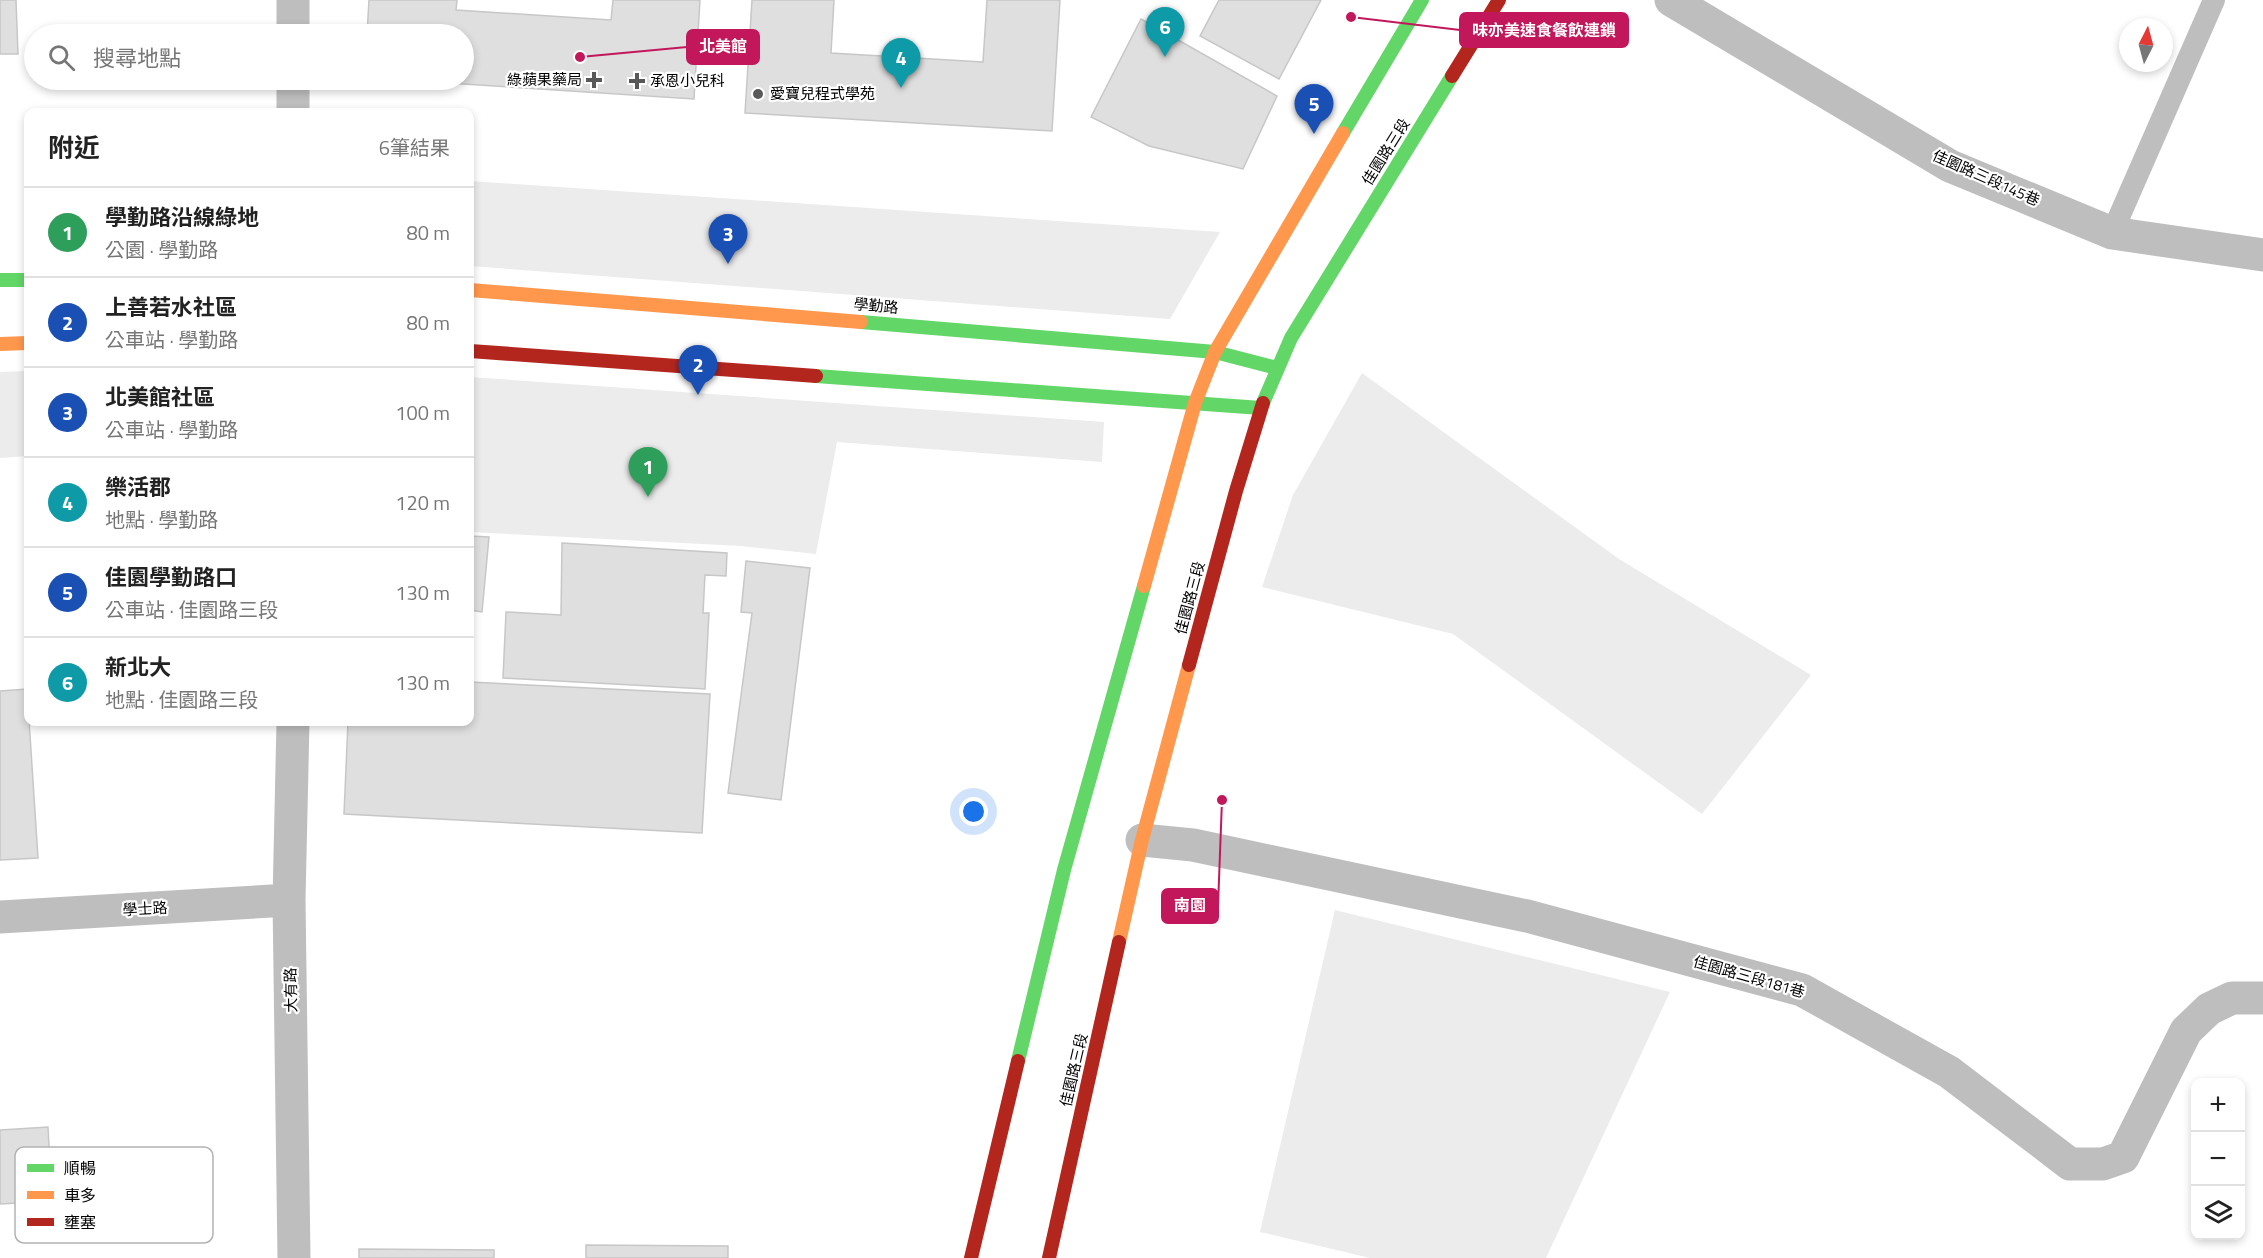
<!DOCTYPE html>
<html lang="zh-TW">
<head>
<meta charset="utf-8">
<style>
	body { margin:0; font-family:"Titillium Web","Noto Sans TC",sans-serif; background:#f6f6f6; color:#222 }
	.controls { position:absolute; right:18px; bottom:18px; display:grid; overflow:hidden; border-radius:12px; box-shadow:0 3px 9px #0003 }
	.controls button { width:54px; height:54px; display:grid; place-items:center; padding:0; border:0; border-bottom:2px solid #e0e0e0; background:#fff; color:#222; font:30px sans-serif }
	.compass { position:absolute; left:2119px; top:18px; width:54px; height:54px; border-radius:50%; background:#fff; box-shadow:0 3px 9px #0003; rotate:6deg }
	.you { position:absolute; left:974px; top:812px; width:21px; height:21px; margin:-15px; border:4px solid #fff; border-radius:50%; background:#1a73e8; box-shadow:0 0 0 9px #1a73e833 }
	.badge { display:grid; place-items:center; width:39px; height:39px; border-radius:50%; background:#7c3aed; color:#fff; font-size:20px; font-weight:700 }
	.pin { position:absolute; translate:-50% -50px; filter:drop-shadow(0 2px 3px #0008) }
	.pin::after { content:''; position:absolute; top:32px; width:21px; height:18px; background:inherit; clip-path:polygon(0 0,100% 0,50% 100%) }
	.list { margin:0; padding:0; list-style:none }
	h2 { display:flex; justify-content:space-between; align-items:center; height:78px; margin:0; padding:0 24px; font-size:26px }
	h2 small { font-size:20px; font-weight:400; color:#767676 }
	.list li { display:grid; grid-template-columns:39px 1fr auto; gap:18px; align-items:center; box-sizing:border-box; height:90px; padding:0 24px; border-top:2px solid #e0e0e0 }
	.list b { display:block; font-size:22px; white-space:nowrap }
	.list p { margin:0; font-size:20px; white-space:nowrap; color:#767676 }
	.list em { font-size:20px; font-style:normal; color:#767676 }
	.icon { flex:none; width:33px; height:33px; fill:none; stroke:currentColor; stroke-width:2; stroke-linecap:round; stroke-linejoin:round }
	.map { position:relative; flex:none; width:2263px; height:1258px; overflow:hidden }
	.search { position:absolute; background:#fff; box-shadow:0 3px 9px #0003; left:24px; top:24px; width:450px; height:66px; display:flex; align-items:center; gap:15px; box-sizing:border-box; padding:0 21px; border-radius:33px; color:#767676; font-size:22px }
	.panel { position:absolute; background:#fff; box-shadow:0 3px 9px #0003; left:24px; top:108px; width:450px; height:618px; border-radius:12px }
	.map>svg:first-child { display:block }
	.green { fill:#ececec }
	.building { fill:#dfdfdf; stroke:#c7c7c7; stroke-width:1.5 }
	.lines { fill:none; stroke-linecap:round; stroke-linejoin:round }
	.lane { stroke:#bebebe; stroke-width:22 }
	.street { stroke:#bebebe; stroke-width:33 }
	.fast { stroke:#63d668; stroke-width:14 }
	.slow { stroke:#ff974d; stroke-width:14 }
	.jam { stroke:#b3261e; stroke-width:14 }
	.poi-dot { fill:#595959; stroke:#fff; stroke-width:2 }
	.labels { text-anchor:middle; stroke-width:4.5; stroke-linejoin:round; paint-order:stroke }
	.poi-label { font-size:15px; fill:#000; stroke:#fff; text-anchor:start }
	.street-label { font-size:15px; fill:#000; stroke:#fff }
	.key { fill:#fff; stroke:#b2b2b2; stroke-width:1.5 }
	.key-label { font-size:16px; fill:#000 }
	.leader { fill:none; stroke:#c2185b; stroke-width:2 }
	.callout-dot { fill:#c2185b; stroke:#fff; stroke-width:2 }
	.callout { fill:#c2185b; stroke:#c2185b; stroke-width:2 }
	.callout-label { font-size:16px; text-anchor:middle; font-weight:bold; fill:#fff }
</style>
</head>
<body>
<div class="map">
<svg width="2263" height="1258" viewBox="0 0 2263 1258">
	<rect width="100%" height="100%" fill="#fff"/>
	<path class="green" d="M470,181L1220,232L1170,319L470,266Z
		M28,371V456L0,458V372Z
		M1362,373L1619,559L1811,675L1702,814L1453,634L1262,587L1293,495Z
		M470,377L1104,422L1102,462L837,442L816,554L741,546L470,532Z
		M1335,910L1670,992L1546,1258H1370L1260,1232Z"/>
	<path class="building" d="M0,0H16L18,54H0Z
		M369,0H457L456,10L611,20L613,0H700L694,99L401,80H464V34H367Z
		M752,0H834L831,53L983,62L987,0H1060L1052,131L745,113Z
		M1219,0H1321L1279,79L1200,36Z
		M1141,19L1277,96L1243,169L1149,146L1091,117Z
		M470,536L489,537L482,612L470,610Z
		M562,543L727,553L726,576L705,575L703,613H709L705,689L503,678L506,612L561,615Z
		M746,561L810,568L781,800L728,793L752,613L741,612Z
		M470,682L710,694L702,833L344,814L348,722H470Z
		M27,689L38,858L0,860V691Z
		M48,1127L52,1201L0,1204V1130Z
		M586,1245L728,1246V1258H586Z
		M359,1249L494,1250V1258H359Z"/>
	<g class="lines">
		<path class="lane" d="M2112,233L2214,0"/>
		<path class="street" d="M293,0V34
			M1671,0L1950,166L2112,233L2263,255
			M293,80V112
			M293,722L289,900L294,1258
			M1142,840L1193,845L1527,916L1802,990L1949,1072L2070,1164H2103L2123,1157L2186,1031L2209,1009L2232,998H2263
			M0,917L289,900"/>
		<path class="fast" d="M1343,133L1422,0
			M0,280H28
			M861,322L1215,352L1277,368
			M816,376L1261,408
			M1263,403L1291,338L1452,76
			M1018,1061L1064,870L1144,586"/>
		<path class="slow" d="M470,290L861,322
			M0,344L28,343
			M1144,586L1195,403L1215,352L1343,133
			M1119,942L1142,840L1189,665"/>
		<path class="jam" d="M1452,76L1499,0
			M470,351L816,376
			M1189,665L1236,491L1263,403
			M971,1258L1018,1061
			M1049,1258L1119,942"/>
	</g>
	<g class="poi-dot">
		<path d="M591 71h6v6h6v6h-6v6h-6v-6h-6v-6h6z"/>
		<path d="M634 72h6v6h6v6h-6v6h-6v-6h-6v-6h6z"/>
		<circle cx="758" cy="94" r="6"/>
	</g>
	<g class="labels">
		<g class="poi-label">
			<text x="582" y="85" text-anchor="end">綠蘋果藥局</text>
			<text x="650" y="86">承恩小兒科</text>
			<text x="770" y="99">愛寶兒程式學苑</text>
		</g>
		<g class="street-label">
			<text transform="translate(1386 152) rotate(-58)" y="5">佳園路三段</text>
			<text transform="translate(1986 178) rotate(24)" y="5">佳園路三段145巷</text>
			<text transform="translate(876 306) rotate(5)" y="5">學勤路</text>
			<text transform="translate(1190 598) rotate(-75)" y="5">佳園路三段</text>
			<text transform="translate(145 909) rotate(-3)" y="5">學士路</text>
			<text transform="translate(1749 977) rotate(16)" y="5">佳園路三段181巷</text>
			<text transform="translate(291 990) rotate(-91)" y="5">大有路</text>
			<text transform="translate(1074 1070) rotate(-77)" y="5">佳園路三段</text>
		</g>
	</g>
	<rect x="15" y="1147" width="198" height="96" rx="9" class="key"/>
	<rect x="27" y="1164" width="27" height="8" fill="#63d668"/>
	<rect x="27" y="1191" width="27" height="8" fill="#ff974d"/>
	<rect x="27" y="1218" width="27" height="8" fill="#b3261e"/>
	<g class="key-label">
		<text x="64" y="1174">順暢</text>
		<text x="64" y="1201">車多</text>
		<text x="64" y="1228">壅塞</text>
	</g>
	<path class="leader" d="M1351 17L1460 30M580 57L687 47M1222 800L1218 906"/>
	<g class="callout-dot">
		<circle cx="1351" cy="17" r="6"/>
		<circle cx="580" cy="57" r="6"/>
		<circle cx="1222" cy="800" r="6"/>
	</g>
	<g class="callout">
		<rect x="1460" y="13" width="168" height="34" rx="6"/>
		<rect x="687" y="30" width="72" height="34" rx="6"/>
		<rect x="1162" y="889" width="56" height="34" rx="6"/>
	</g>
	<g class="callout-label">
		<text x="1544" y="36">味亦美速食餐飲連鎖</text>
		<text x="723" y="52">北美館</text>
		<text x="1190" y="911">南園</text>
	</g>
</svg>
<div class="controls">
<button>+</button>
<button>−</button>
<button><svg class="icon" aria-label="layers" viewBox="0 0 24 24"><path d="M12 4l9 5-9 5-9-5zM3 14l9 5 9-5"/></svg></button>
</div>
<svg class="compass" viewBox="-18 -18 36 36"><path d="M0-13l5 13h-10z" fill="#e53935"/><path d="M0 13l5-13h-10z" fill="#767676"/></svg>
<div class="you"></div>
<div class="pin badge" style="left:648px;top:497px;background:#2e9e5b">1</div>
<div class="pin badge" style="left:698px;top:395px;background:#1a4fb4">2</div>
<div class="pin badge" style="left:728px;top:264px;background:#1a4fb4">3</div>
<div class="pin badge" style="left:901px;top:88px;background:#0f9aa8">4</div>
<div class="pin badge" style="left:1314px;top:134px;background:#1a4fb4">5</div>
<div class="pin badge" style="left:1165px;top:57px;background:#0f9aa8">6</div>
<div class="search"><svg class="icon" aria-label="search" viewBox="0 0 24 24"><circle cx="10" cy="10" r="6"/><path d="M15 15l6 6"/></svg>搜尋地點</div>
<section class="panel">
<h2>附近<small>6筆結果</small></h2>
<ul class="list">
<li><span class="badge" style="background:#2e9e5b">1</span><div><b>學勤路沿線綠地</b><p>公園 · 學勤路</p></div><em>80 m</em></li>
<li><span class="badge" style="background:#1a4fb4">2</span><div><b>上善若水社區</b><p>公車站 · 學勤路</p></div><em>80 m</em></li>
<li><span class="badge" style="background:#1a4fb4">3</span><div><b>北美館社區</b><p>公車站 · 學勤路</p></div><em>100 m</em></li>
<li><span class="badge" style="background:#0f9aa8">4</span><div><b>樂活郡</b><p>地點 · 學勤路</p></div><em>120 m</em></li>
<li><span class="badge" style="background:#1a4fb4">5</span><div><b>佳園學勤路口</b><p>公車站 · 佳園路三段</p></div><em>130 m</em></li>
<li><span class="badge" style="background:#0f9aa8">6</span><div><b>新北大</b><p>地點 · 佳園路三段</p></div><em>130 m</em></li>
</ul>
</section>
</div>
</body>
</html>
